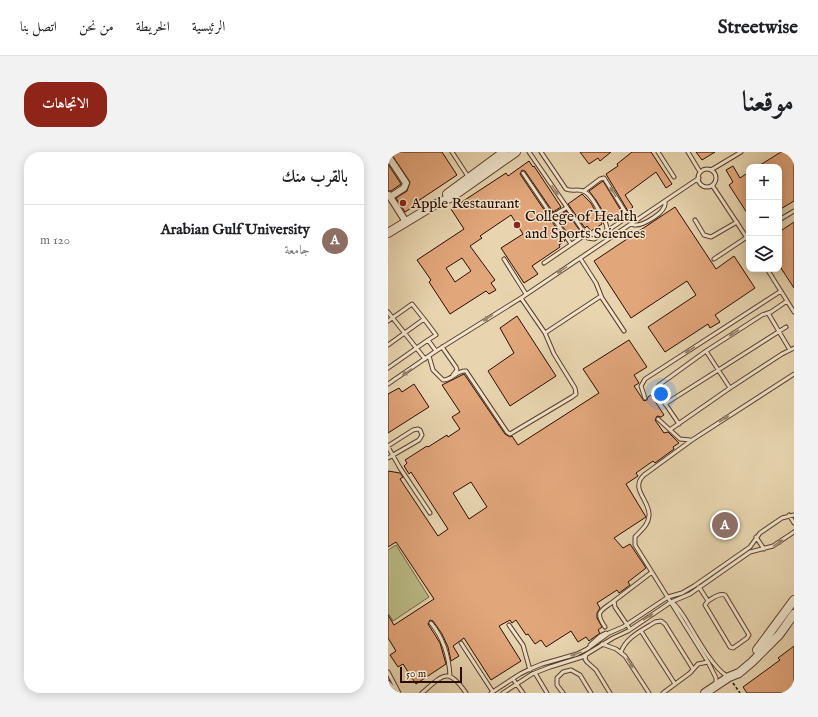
<!DOCTYPE html>
<html lang="ar">
<head>
<meta charset="utf-8">
<style>
	body { margin:0; font-family:"IM FELL English",Amiri,serif; background:#f2f2f2; color:#202124; direction:rtl }
	.controls { position:absolute; right:12px; top:12px; display:grid; overflow:hidden; border-radius:8px; box-shadow:0 2px 10px #0003 }
	.controls button { width:36px; height:36px; display:grid; place-items:center; padding:0; border:0; border-bottom:1px solid #e0e0e0; background:#fff; color:#202124; font:20px sans-serif }
	.scale { position:absolute; left:12px; bottom:10px; width:62px; box-sizing:border-box; padding-left:4px; border:2px solid #2c0c00; border-top:0; font-size:11px; line-height:14px; white-space:nowrap; color:#2c0c00; -webkit-text-stroke:3px #f0e4cc; paint-order:stroke }
	.you { position:absolute; left:273px; top:242px; width:14px; height:14px; margin:-10px; border:3px solid #fff; border-radius:50%; background:#1a73e8; box-shadow:0 0 0 6px #1a73e833 }
	.badge { display:grid; place-items:center; width:26px; height:26px; border-radius:50%; background:#8f2418; color:#fff; font-size:13px; font-weight:700 }
	.pin { position:absolute; translate:-50% -50%; border:2px solid #fff; box-shadow:0 1px 4px #0006 }
	.list { margin:0; padding:0; list-style:none }
	h2 { display:flex; justify-content:space-between; align-items:center; height:52px; margin:0; padding:0 16px; font-size:17px }
	h2 small { font-size:13px; font-weight:400; color:#757577 }
	.list li { display:grid; grid-template-columns:26px 1fr auto; gap:12px; align-items:center; box-sizing:border-box; height:72px; padding:0 16px; border-top:1px solid #e0e0e0 }
	.list b { display:block; font-size:15px; white-space:nowrap }
	.list p { margin:0; font-size:13px; white-space:nowrap; color:#757577 }
	.list em { font-size:13px; font-style:normal; color:#757577 }
	.icon { flex:none; width:22px; height:22px; fill:none; stroke:currentColor; stroke-width:2; stroke-linecap:round; stroke-linejoin:round }
	.map { position:relative; flex:none; width:406px; height:541px; overflow:hidden; direction:ltr; border-radius:16px }
	header { display:flex; align-items:center; gap:24px; box-sizing:border-box; height:56px; padding:0 20px; background:#fff; border-bottom:1px solid #e0e0e0 }
	header strong { font-size:19px }
	nav { display:flex; gap:22px; margin-inline-start:auto; font-size:14px }
	.intro { display:flex; align-items:center; justify-content:space-between; box-sizing:border-box; height:96px; padding:0 24px }
	h1 { margin:0; font-size:28px }
	.button { padding:10px 18px; border-radius:16px; background:#8f2418; color:#fff; font-size:14px; font-weight:700 }
	main { display:flex; gap:24px; padding:0 24px }
	aside { flex:1; background:#fff; border-radius:16px; box-shadow:0 2px 10px #0003 }
	.map>svg:first-child { display:block }
	.green { fill:#bbbc87; stroke:#746444 }
	.building { fill:#e2a67b; stroke:#2c0c00; fill-rule:evenodd }
	.lines { fill:none; stroke-linecap:round; stroke-linejoin:round }
	.service-casing { stroke:#5b3e2c; stroke-width:5 }
	.minor-casing { stroke:#5b3e2c; stroke-width:8 }
	.tertiary-casing { stroke:#5b3e2c; stroke-width:10 }
	.path { stroke:#2c0c00; stroke-width:1.5; stroke-dasharray:3 2; stroke-linecap:butt }
	.service { stroke:#f0e4cc; stroke-width:3 }
	.minor { stroke:#f0e4cc; stroke-width:6 }
	.tertiary { stroke:#f0e4cc; stroke-width:8 }
	.oneway { fill:#988370 }
	.poi-dot { fill:#8f2418; stroke:#f0e4cc; stroke-width:1.5 }
	.labels { text-anchor:middle; stroke-width:3; stroke-linejoin:round; paint-order:stroke }
	.poi-label { font-size:15px; fill:#2c0c00; stroke:#f0e4cc; text-anchor:start }
</style>
</head>
<body>
<header>
<strong>Streetwise</strong>
<nav><a>الرئيسية</a><a>الخريطة</a><a>من نحن</a><a>اتصل بنا</a></nav>
</header>
<div class="intro"><h1>موقعنا</h1><a class="button">الاتجاهات</a></div>
<main>
<div class="map">
<svg width="406" height="541" viewBox="0 0 406 541">
	<rect width="100%" height="100%" fill="#e8d5b0"/>
	<filter id="stains"><feTurbulence type="fractalNoise" baseFrequency=".005" numOctaves="4"/><feColorMatrix values="0 0 0 0 .2 0 0 0 0 .09 0 0 0 0 .02 0 0 0 .5 -.17"/></filter>
	<radialGradient id="worn" r=".72"><stop offset=".6" stop-color="#630" stop-opacity="0"/><stop offset="1" stop-color="#630" stop-opacity=".3"/></radialGradient>
	<path class="green" d="M8,393L41,445L5,469L0,461V398Z"/>
	<path class="building" d="M2,0H54L69,23L27,51L28,53L17,60L8,46L19,39L22,30Z
		M192,0H223L212,9L210,6L201,12Z
		M244,0H263L284,32L278,36L268,20L237,43L245,55L240,59L218,22L230,14L229,12Z
		M308,0H327L314,8Z
		M393,0H406V49L391,58V15H369Z
		M141,9L145,15L146,14L173,55L165,60L137,19L134,18L132,22L177,89L171,93L172,95L144,114L150,122L136,131L113,96L135,82L123,63L92,84L94,86L82,94L107,128L103,131L108,138L101,142L98,139L62,162L41,130L43,128L29,108L76,77L63,57L118,21L120,24ZM74,106L83,119L67,130L58,116Z
		M0,12L13,32L3,39H0Z
		M345,14L352,26L361,20V64L341,33L345,30L338,18Z
		M215,29L235,62L231,65L229,63L220,68L208,48L201,39Z
		M194,42L203,51L214,72L203,79L199,74L197,76L180,52Z
		M287,55L328,117L346,104L367,136L327,163L332,170L322,176L320,172L277,200L260,175L308,143L299,129L243,166L206,109Z
		M178,59L192,79L182,85L168,65Z
		M406,70V136L391,113V80Z
		M129,164L168,224L122,254L100,219L126,201L112,176Z
		M241,188L259,215L246,223L251,231L246,234L256,249L259,248L260,245L263,243L276,263L273,265L269,264L267,268L276,281L280,280L291,291L285,295L286,297L267,311L265,309L248,321L250,324L238,332L258,365L226,386L235,396L242,392L258,416L240,430L242,433L231,441L229,438L209,451L212,456L209,461V466L214,475L210,478L212,481L201,489L198,485L190,490L183,479L158,495L153,488L147,492L140,482L138,483L128,468L124,471L122,468L111,474L133,509L103,528L76,486L65,494L71,504L63,509L60,495L54,482L45,469L42,468L40,472L52,491L58,512L28,532L15,512L10,515L2,503L8,499L0,486V463L6,473L46,447L8,390L0,395V319L12,321L15,325L12,327L50,384L60,377L23,320L21,322L16,314L19,311L17,308L39,294L40,295L59,283L60,285L72,277L64,265L72,260L54,233L76,222L117,282L122,285L124,284L130,293L211,241L195,217ZM83,330L99,355L81,367L65,341Z
		M26,232L41,255L0,281V242L11,236L14,240Z
		M406,494V541H359L355,535L392,508L390,506Z"/>
	<g class="lines">
		<g class="service-casing">
			<path id="service" d="M64,0L81,26
				M141,0L200,86L206,87L217,81L219,77L218,72C214,64 204,43 197,40C191,36 184,40 178,37L153,0
				M270,0L286,25
				M300,0L312,20
				M310 26a9 9 0 1 1 18 0a9 9 0 1 1-18 0Z
				M323,18L353,0
				M135,21L183,92
				M324,33L361,89
				M196,39L212,27L216,26L238,61V66L219,79
				M164,64L178,56
				M307,68L316,83L323,85L349,70
				M391,68L406,59
				M244,71L246,73C255,74 279,60 277,50
				M192,106L208,131L214,146L236,179
				M116,107L138,142
				M326,107L359,85
				M156,111L197,83
				M379,117L406,160
				M0,160L37,207
				M380,161L402,198
				M36,167L48,183L40,188
				M0,169L24,152L36,167L0,193
				M157,181L213,144
				M54,195L68,215L69,218L65,223
				M318,199L342,236
				M41,204L45,218L55,228C64,228 69,218 78,219L119,280L122,282L184,245L188,242L187,236L166,202L157,181L133,146
				M0,216L40,188L48,199
				M0,232L48,199L133,146L311,26
				M257,246L253,234L257,227L393,139
				M277,252L398,175
				M270,267L292,287L302,288
				M291,272L270,241L269,237L271,233L318,199L374,163L383,160L399,149
				M283,277L342,236L394,202L406,196
				M0,294L25,278L30,277L32,278L34,283L31,288L0,306
				M0,295L12,316L42,361
				M401,363L406,371
				M368,385L376,397
				M311,435L320,449L317,453L342,495L345,496L359,486L361,483L337,443C331,441 325,446 320,449
				M285,451C290,455 294,462 298,468C307,483 325,516 339,524
				M43,471C56,487 61,504 62,524
				M121,473L135,493L142,518
				M217,475C206,459 213,459 226,449
				M242,477L227,455L226,449L264,420
				M253,479L287,532
				M73,491L105,540
				M214,492L228,497L237,504L261,541
				M202,493L212,484L218,481
				M233,500C238,485 255,478 267,470L273,469L277,472L305,517
				M198,503L197,507L199,510L208,518L222,541
				M0,520L11,541
				M147,521L159,541
				M125,527L135,541
				M0,530L8,539
				M328,532V526L320,510L247,393V385C253,378 260,374 261,364C263,349 241,337 256,323L304,288L406,222
				M34,541C55,523 60,514 78,541
				M103,541L132,522L142,517L154,512L189,502L199,497L221,481L235,475L280,445L294,441L306,434L362,395L372,381L394,366L406,363
				M115,541L144,522L162,515L194,505L225,486L240,479L283,450L302,442L362,400L385,394L406,380
				M175,541L169,533V526L175,520L183,518L192,523L203,541
				M275,541L302,521L310,512L320,510"/>
		</g>
		<g class="minor-casing">
			<path id="minor" d="M0,4L18,31L16,36L2,45
				M1,43L18,70"/>
		</g>
		<g class="tertiary-casing">
			<path id="tertiary" d="M59,42L116,0
				M0,81L48,52L64,45L128,0
				M369,498L406,448
				M317,541L341,525L351,521L364,510L391,483L406,462"/>
		</g>
		<path class="path" d="M345,531L352,541"/>
		<use href="#service" class="service"/>
		<use href="#minor" class="minor"/>
		<use href="#tertiary" class="tertiary"/>
	</g>
	<defs><path id="oneway-solid" d="M-6-.8H1V-3.2L6.5 0L1 3.2V.8H-6Z"/></defs>
	<g class="oneway">
		<use href="#oneway-solid" transform="translate(167 38) rotate(56)"/>
		<use href="#oneway-solid" transform="translate(225 40) rotate(-122)"/>
		<use href="#oneway-solid" transform="translate(174 118) rotate(146)"/>
		<use href="#oneway-solid" transform="translate(100 166) rotate(148)"/>
		<use href="#oneway-solid" transform="translate(346 181) rotate(147)"/>
		<use href="#oneway-solid" transform="translate(302 198) rotate(147)"/>
		<use href="#oneway-solid" transform="translate(19 220) rotate(146)"/>
		<use href="#oneway-solid" transform="translate(336 267) rotate(-33)"/>
		<use href="#oneway-solid" transform="translate(390 391) rotate(-32)"/>
		<use href="#oneway-solid" transform="translate(260 465) rotate(-33)"/>
		<use href="#oneway-solid" transform="translate(188 502) rotate(161)"/>
		<use href="#oneway-solid" transform="translate(242 511) rotate(58)"/>
	</g>
	<g class="poi-dot">
		<circle cx="15" cy="51" r="4"/>
		<circle cx="129" cy="73" r="4"/>
	</g>
	<g class="labels">
		<g class="poi-label">
			<text x="23" y="56">Apple Restaurant</text>
			<text x="137" y="69">College of Health<tspan x="137" dy="17">and Sports Sciences</tspan></text>
		</g>
	</g>
	<rect width="100%" height="100%" filter="url(#stains)"/>
	<rect width="100%" height="100%" fill="url(#worn)"/>
</svg>
<div class="controls">
<button>+</button>
<button>−</button>
<button><svg class="icon" aria-label="layers" viewBox="0 0 24 24"><path d="M12 4l9 5-9 5-9-5zM3 14l9 5 9-5"/></svg></button>
</div>
<div class="scale">50 m</div>
<div class="you"></div>
<div class="pin badge" style="left:337px;top:373px;background:#8d6e63">A</div>
</div>
<aside>
<h2>بالقرب منك<small></small></h2>
<ul class="list">
<li><span class="badge" style="background:#8d6e63">A</span><div><b>Arabian Gulf University</b><p>جامعة</p></div><em>120 m</em></li>
</ul>
</aside>
</main>
</body>
</html>
